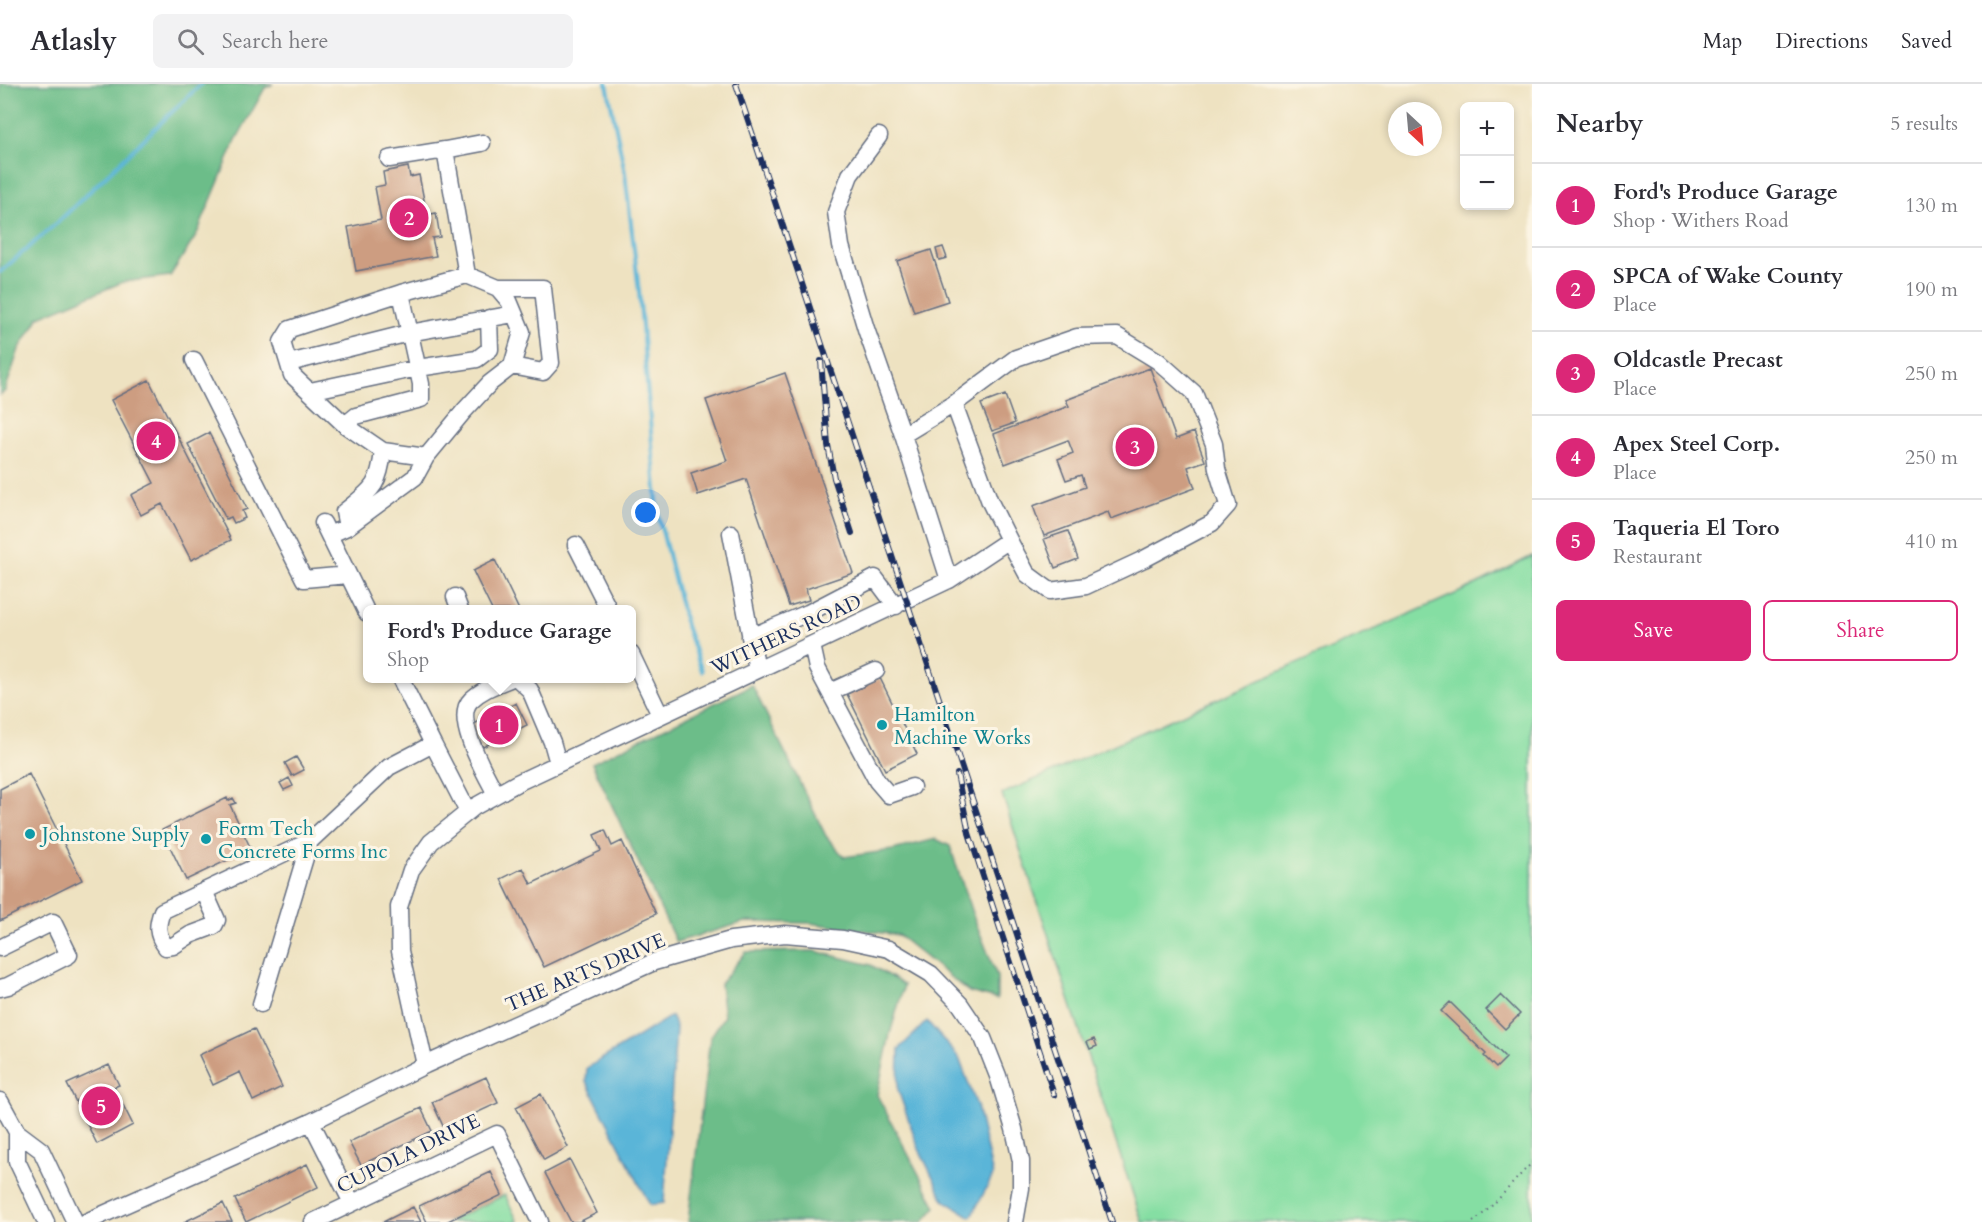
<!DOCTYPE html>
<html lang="en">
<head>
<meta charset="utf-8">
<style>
	body { margin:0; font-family:Cardo,serif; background:#f2f2f3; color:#2b2b33 }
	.controls { position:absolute; right:18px; top:18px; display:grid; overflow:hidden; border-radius:9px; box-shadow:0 3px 9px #0003 }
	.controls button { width:54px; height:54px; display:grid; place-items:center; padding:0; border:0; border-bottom:2px solid #e1e1e2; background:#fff; color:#2b2b33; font:30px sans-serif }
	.compass { position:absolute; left:1388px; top:18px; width:54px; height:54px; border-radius:50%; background:#fff; box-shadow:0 3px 9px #0003; rotate:154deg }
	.you { position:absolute; left:646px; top:429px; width:21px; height:21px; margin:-15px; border:4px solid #fff; border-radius:50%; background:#1a73e8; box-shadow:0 0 0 9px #1a73e833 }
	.badge { display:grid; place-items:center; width:39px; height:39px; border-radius:50%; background:#db2777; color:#fff; font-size:20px; font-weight:700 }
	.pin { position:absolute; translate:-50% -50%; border:3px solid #fff; box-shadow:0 2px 6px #0006 }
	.popup { position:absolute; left:363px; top:521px; width:273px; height:78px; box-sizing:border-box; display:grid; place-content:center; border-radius:9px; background:#fff; filter:drop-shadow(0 2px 4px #0005); font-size:20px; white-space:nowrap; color:#7c7c81 }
	.popup b { font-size:22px; color:#2b2b33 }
	.popup::after { content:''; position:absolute; left:50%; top:100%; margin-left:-12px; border:12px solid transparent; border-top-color:#fff }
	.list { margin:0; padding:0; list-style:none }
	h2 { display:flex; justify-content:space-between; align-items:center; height:78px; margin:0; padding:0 24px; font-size:26px }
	h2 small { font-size:20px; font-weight:400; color:#7c7c81 }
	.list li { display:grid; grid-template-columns:39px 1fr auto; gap:18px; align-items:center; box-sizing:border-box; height:84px; padding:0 24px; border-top:2px solid #e1e1e2 }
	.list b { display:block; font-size:22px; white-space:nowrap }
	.list p { margin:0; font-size:20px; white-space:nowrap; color:#7c7c81 }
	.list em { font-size:20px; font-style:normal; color:#7c7c81 }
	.actions { display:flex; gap:12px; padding:18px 24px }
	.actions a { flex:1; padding:14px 0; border:2px solid #db2777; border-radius:9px; text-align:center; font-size:21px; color:#db2777 }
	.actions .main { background:#db2777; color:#fff }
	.icon { flex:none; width:33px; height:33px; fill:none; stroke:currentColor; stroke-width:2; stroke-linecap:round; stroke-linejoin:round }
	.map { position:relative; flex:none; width:1532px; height:1138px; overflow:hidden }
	header { display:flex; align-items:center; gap:36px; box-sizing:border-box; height:84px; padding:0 30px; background:#fff; border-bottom:2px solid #e1e1e2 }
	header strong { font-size:28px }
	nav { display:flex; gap:33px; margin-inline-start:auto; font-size:21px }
	.search { width:420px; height:54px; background:#f2f2f3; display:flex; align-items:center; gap:15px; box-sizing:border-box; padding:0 21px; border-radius:9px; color:#7c7c81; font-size:22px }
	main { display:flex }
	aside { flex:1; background:#fff }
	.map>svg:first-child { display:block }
	.green { fill:#85dea3; stroke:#508680; stroke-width:1.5 }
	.forest { fill:#6cbd89; stroke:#447674; stroke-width:1.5 }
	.water { fill:#5ab5d8; stroke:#3a729b; stroke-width:1.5 }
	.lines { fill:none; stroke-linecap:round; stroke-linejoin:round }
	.stream { stroke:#5ab5d8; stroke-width:4 }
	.building { fill:#cd9d81 }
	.minor-casing { stroke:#656e81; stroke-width:19 }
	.path { stroke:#656e81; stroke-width:2; stroke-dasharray:1.5 4.5; stroke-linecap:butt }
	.minor { stroke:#fff; stroke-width:16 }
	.rail-casing { stroke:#1b2f5e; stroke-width:6 }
	.rail { stroke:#fcf5e5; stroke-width:4; stroke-dasharray:11; stroke-linecap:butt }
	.culture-dot { fill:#0f9aa8; stroke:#fcf5e5; stroke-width:2 }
	.labels { text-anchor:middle; stroke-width:6; stroke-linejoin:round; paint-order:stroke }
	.street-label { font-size:20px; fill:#1b2f5e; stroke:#fcf5e5 }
	.culture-label { font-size:20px; fill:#0d838f; stroke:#fcf5e5; text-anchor:start }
</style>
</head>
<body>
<header>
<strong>Atlasly</strong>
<div class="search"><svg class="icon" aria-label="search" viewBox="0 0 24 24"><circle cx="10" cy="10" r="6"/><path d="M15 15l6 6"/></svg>Search here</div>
<nav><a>Map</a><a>Directions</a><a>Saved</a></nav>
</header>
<main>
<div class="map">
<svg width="1532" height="1138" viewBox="0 0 1532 1138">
	<rect width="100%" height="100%" fill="#fcf5e5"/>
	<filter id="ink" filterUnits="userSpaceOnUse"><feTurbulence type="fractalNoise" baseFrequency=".0167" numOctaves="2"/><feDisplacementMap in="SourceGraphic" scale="12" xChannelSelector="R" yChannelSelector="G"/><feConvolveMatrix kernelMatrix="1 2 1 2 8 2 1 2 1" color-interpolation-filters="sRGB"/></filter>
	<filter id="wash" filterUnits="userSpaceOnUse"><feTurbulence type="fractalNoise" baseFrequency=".008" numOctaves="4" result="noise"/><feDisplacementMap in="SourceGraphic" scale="24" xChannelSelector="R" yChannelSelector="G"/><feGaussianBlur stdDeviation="1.35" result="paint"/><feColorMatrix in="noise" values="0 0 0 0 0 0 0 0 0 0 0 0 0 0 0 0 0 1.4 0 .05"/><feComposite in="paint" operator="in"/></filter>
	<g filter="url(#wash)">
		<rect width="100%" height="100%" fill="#eee2c1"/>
		<path class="green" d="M1532,472V1138H1142L1002,710L1471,503Z
			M505,1111L518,1138H447Z"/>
		<path class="forest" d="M0,0H273L265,4L236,56L196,152L170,192L123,198L39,233L19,265L5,307L0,311Z
			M752,601L826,752L844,773L893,766L936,755L950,762L972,829L997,892V915L969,908L898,851L810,839L745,838L676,858L592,679Z
			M815,867L871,881L904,901L890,950L877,1011L936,1123L923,1138H688L710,954L724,932L720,900L746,868Z"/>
		<path class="water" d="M671,932L676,944L664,1119L650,1121L586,997L587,984Z
			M927,937L959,974L977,1022L993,1092L971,1133L944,1116L919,1065L898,1006L899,965Z"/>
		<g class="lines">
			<path class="stream" d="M607,0L625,89L639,207L658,430L686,542L702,587
				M0,188L58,138L201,0"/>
		</g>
		<g id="blocks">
			<path class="building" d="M408,83L410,93L419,91L427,131L436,129L440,153L432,154L436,172L356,187L348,143L381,136L375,103L385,101L383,88Z
				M943,163L947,174L939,176L936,165Z
				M931,166L948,217L914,228L897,177Z
				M1150,284L1176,355L1194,348L1205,377L1188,383L1195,404L1111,435L1108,428L1044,452L1033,422L1085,403L1081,391L1066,396L1058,375L1073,369L1068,356L1005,380L994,350L1069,322L1066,316Z
				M785,289L853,489L806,505L809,516L789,522L746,395L698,411L691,389L727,377L706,316Z
				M149,296L231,456L191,476L162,420L141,431L131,411L154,399L111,316Z
				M1005,311L1015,339L992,347L981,320Z
				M209,349L247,425L242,427L245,434L234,439L231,433L226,435L188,360Z
				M1068,447L1078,475L1055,484L1044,455Z
				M495,476L519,526H492L473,487Z
				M880,594L917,670L885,686L847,610Z
				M516,619L527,641L483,663L472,641Z
				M296,673L304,686L292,692L285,679Z
				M29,690L82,796L0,837V705Z
				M289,694L293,702L284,706L280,699Z
				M227,714L228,717L233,714L236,719L230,721L251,765L186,796L162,746Z
				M605,746L612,762L622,757L656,830L544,883L501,795L523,784L531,800L601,767L594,751Z
				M1501,911L1520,930L1505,945L1486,926Z
				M1450,918L1506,974L1496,984L1484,972L1486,970L1441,927Z
				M254,945L282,1003L253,1017L240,988L213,1001L199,971Z
				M1094,955L1097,962L1090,965L1087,958Z
				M109,981L119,1001L114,1003L133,1041L97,1060L67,1000Z
				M486,993L498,1019L444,1044L432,1018Z
				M541,1010L568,1063L544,1076L516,1023Z
				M421,1024L432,1047L361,1081L349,1058Z
				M570,1076L597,1129L579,1138H571L545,1089Z
				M307,1080L318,1103L246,1138L235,1115Z
				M491,1088L502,1111L446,1138H427L419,1122Z
				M223,1119L232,1138H184Z
				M413,1123L421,1138H383Z"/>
		</g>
	</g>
	<g filter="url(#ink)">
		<use href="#blocks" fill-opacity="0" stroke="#656e81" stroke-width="1.5"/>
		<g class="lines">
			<g class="minor-casing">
				<path id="minor" d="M445,66L482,59
					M389,75L445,66L467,191
					M498,204H543L551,279L543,288L512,282
					M194,276L304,495L348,491
					M289,279L409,249L514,230
					M310,307L418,284L477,275L490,265L489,234
					M345,341L383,367L426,373
					M903,351L954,320L1016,274L1077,253L1117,252L1158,277L1194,309L1214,360L1217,385L1228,421L1212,439L1144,475L1086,502L1050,507L1027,490L1011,460L990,418L954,320
					M323,439L367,529
					M347,443L344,428C371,406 379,404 383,367
					M731,449L757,586
					M329,451L347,443L415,393L426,373L464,327L490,299L512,282L522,248L509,217L498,204L467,191L401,209L421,300V315L356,332L345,341L292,291L282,258L290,245L401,209
					M576,461L609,526
					M949,496L1009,456
					M455,513L460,526
					M750,553L808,529L875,494L896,522
					M812,561L817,584L877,697L889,711L912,703
					M631,570L660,631
					M400,594L433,660
					M517,594L530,606L552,658L558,679
					M830,608L876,587
					M496,710C486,691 452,634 471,616C482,605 498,600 512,594
					M204,807L217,836L214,842L190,851L173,862L166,863C156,850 157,841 162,827L310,757L389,683L433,660L468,728
					M0,864L53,838L69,871L8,902L0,904
					M261,920L310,757
					M425,981L400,867L399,823L411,786L431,758L474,723L517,699L949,496L903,351L866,245L841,162L836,128L850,91L879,52
					M0,1017L17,1048L41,1066L75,1138
					M311,1038L352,1119
					M17,1048V1077L46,1138
					M86,1138L311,1038L425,981L654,878L731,856L785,850L843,855L889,865L931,890L960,920L983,954L998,992L1014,1045L1021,1077V1104L1015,1138
					M313,1138L497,1050L540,1138"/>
			</g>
			<path class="path" d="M1473,1138C1495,1122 1512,1098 1532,1079"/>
			<use href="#minor" class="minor"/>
			<g class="rail-casing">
				<path id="rail" d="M736,0L1112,1138
					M821,277L828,361L834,394L852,449
					M957,690L969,749L1054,1011"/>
			</g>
			<use href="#rail" class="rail"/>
		</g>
	</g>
	<g class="culture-dot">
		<circle cx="882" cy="641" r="6"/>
		<circle cx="30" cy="750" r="6"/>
		<circle cx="206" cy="755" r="6"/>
	</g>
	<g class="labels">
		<g class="street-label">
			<text transform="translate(786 550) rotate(-25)" y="7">WITHERS ROAD</text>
			<text transform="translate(585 888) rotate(-23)" y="7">THE ARTS DRIVE</text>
			<text transform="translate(408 1069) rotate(-26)" y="7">CUPOLA DRIVE</text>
		</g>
		<g class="culture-label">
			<text x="894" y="637">Hamilton<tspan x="894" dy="23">Machine Works</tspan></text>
			<text x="218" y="751">Form Tech<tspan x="218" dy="23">Concrete Forms Inc</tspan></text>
			<text x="42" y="757">Johnstone Supply</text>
		</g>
	</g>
</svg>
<div class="controls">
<button>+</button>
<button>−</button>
</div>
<svg class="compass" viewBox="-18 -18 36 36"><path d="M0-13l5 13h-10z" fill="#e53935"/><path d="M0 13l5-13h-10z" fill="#7c7c81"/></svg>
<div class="you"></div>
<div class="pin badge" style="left:499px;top:641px">1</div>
<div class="popup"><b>Ford's Produce Garage</b>Shop</div>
<div class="pin badge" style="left:409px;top:134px">2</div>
<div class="pin badge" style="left:1135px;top:363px">3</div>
<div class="pin badge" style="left:156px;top:357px">4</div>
<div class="pin badge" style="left:101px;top:1022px">5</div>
</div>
<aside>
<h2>Nearby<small>5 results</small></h2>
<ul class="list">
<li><span class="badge">1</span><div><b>Ford's Produce Garage</b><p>Shop · Withers Road</p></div><em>130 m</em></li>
<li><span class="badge">2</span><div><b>SPCA of Wake County</b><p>Place</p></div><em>190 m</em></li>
<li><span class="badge">3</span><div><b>Oldcastle Precast</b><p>Place</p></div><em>250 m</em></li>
<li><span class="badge">4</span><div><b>Apex Steel Corp.</b><p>Place</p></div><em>250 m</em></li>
<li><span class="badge">5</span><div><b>Taqueria El Toro</b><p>Restaurant</p></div><em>410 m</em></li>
</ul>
<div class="actions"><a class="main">Save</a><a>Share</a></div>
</aside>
</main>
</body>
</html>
